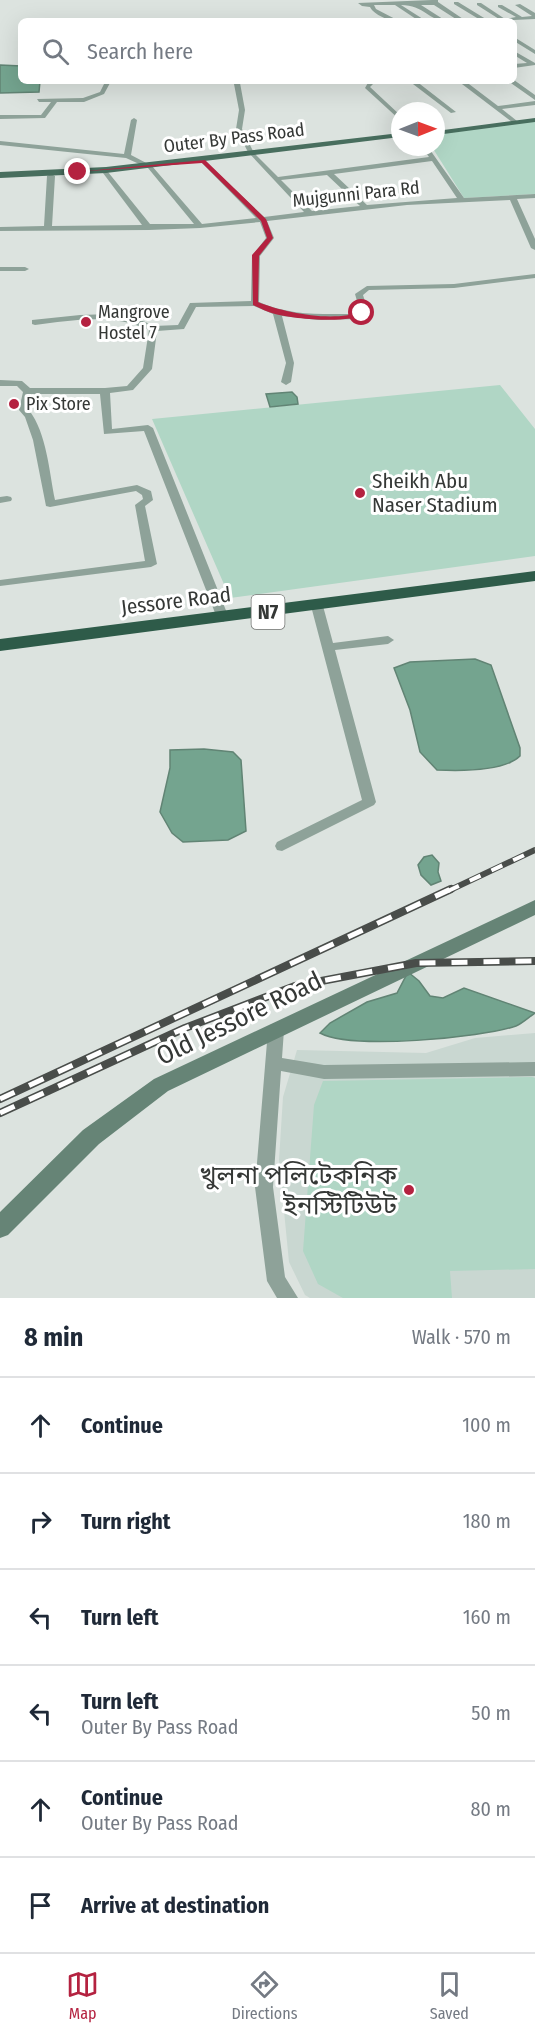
<!DOCTYPE html>
<html lang="en">
<head>
<meta charset="utf-8">
<style>
	body { margin:0; font-family:"Fira Sans Condensed","Noto Sans Bengali",sans-serif; background:#f2f2f3; color:#1f2937 }
	.compass { position:absolute; left:391px; top:102px; width:54px; height:54px; border-radius:50%; background:#fff; box-shadow:0 6px 24px #0002; rotate:89deg }
	.stop { position:absolute; width:18px; height:18px; margin:-14px; border:4px solid #b42240; border-radius:50%; background:#fff }
	.stop.end { background:#b42240; border-color:#fff; box-shadow:0 2px 6px #0008 }
	.list { margin:0; padding:0; list-style:none }
	h2 { display:flex; justify-content:space-between; align-items:center; height:78px; margin:0; padding:0 24px; font-size:26px }
	h2 small { font-size:20px; font-weight:400; color:#747a83 }
	.list li { display:grid; grid-template-columns:39px 1fr auto; gap:18px; align-items:center; box-sizing:border-box; height:96px; padding:0 24px; border-top:2px solid #e0e1e3 }
	.list b { display:block; font-size:22px; white-space:nowrap }
	.list p { margin:0; font-size:20px; white-space:nowrap; color:#747a83 }
	.list em { font-size:20px; font-style:normal; color:#747a83 }
	.icon { flex:none; width:33px; height:33px; fill:none; stroke:currentColor; stroke-width:2; stroke-linecap:round; stroke-linejoin:round }
	.map { position:relative; flex:none; width:535px; height:1298px; overflow:hidden }
	.search { position:absolute; background:#fff; box-shadow:0 6px 24px #0002; left:18px; right:18px; top:18px; height:66px; display:flex; align-items:center; gap:15px; box-sizing:border-box; padding:0 21px; border-radius:9px; color:#747a83; font-size:22px }
	.sheet { height:654px; background:#fff }
	nav { display:flex; justify-content:space-around; align-items:center; box-sizing:border-box; height:84px; border-top:2px solid #e0e1e3; background:#fff; font-size:16px; color:#747a83 }
	nav a { display:grid; justify-items:center; gap:3px }
	nav .on { color:#b42240 }
	.map>svg:first-child { display:block }
	.built { fill:#c9d7d1 }
	.green { fill:#b0d6c5 }
	.water { fill:#74a48f; stroke:#618474; stroke-width:1.5 }
	.lines { fill:none; stroke-linecap:round; stroke-linejoin:round }
	.street { fill:#8ea299; fill-rule:evenodd }
	.secondary { fill:#668476; fill-rule:evenodd }
	.primary { fill:#486e5e; fill-rule:evenodd }
	.highway { fill:#2e5b49; fill-rule:evenodd }
	.rail-far1-casing { stroke:#494d4a; stroke-width:6 }
	.rail-casing { stroke:#494d4a; stroke-width:8 }
	.rail-far1 { stroke:#fff; stroke-width:4; stroke-dasharray:12; stroke-linecap:butt }
	.rail { stroke:#fff; stroke-width:5; stroke-dasharray:16; stroke-linecap:butt }
	.route { fill:#b42240 }
	.poi-dot { fill:#b42240; stroke:#fff; stroke-width:2 }
	.labels { text-anchor:middle; stroke-width:6; stroke-linejoin:round; paint-order:stroke }
	.far-street-label { font-size:18px; fill:#353836; stroke:#fff }
	.far-poi-label { font-size:18px; fill:#353836; stroke:#fff; text-anchor:start }
	.shield { fill:#fff; stroke:#727472; stroke-width:1.5 }
	.shield-label { font-size:20px; font-weight:bold; fill:#353836 }
	.poi-label { font-size:21px; fill:#353836; stroke:#fff; text-anchor:start }
	.street-label { font-size:21px; fill:#353836; stroke:#fff }
	.near-street-label { font-size:26px; fill:#353836; stroke:#fff }
	.near-poi-label { font-size:26px; fill:#353836; stroke:#fff; text-anchor:end }
</style>
</head>
<body>
<div class="map">
<svg width="535" height="1298" viewBox="0 0 535 1298">
	<rect width="100%" height="100%" fill="#dce3df"/>
	<path class="built" d="M535,1033V1298H310L305,1295L289,1262L279,1160L283,1097L297,1050L426,1053L475,1038Z"/>
	<path class="green" d="M535,121V194L464,198L432,147H436V134Z
		M500,385L535,429V556L230,598L152,419Z
		M532,1077L535,1078V1269L450,1271L452,1298H343L318,1284L303,1251L314,1105L323,1081Z"/>
	<path class="water" d="M0,65L21,66V81H40L39,92L0,93Z
		M292,392L297,397L298,404L270,407L266,394Z
		M475,659L491,665L520,748V756C504,772 460,771 437,770L420,752L410,710L394,668L410,662Z
		M204,749L233,752L241,760L246,831L228,840L183,842L172,833L160,812L170,768V750Z
		M432,855L439,863L438,872L441,881L431,885L421,875L418,865L424,857Z
		M408,972L419,981L430,996L443,998L464,988L535,1013C529,1017 523,1023 516,1026C481,1038 351,1050 320,1033L330,1023L367,1002L397,993Z"/>
	<g class="lines">
		<path class="street" d="M432,0H438V2L466,21H459L434,5H421L446,21C429,21 424,5 401,5L426,21H419L395,5H374L376,9L399,21C389,21 374,15 370,7L362,6L358,3Z
			M454,2H458L489,21H482L454,4Z
			M477,3H481L505,19L516,17L498,7V5H502L522,17L532,16L515,5L520,4L535,13V19L494,21L499,19L477,5Z
			M514,37L535,50V54L514,41Z
			M514,51L535,63V65L514,68V64L527,63L514,55Z
			M514,80L535,95V100L508,81Z
			M224,81L240,83L245,110L242,129L254,153L278,177L429,157L422,147H428L464,198L535,194V198L517,199L535,239V250L531,248L510,200L407,205L267,221L274,238L260,256L259,302C291,316 321,314 355,314L359,308L355,294L367,286L454,284L535,274V278L454,288L369,290L363,295L367,308L361,318L358,319L318,320L282,316L294,363L291,382L286,385L281,382L286,363L273,314L254,306L196,307L184,329L157,331L152,369L133,390L110,393L112,429L148,425L153,428L229,618L223,622L217,618L144,431L104,434L100,394H32L29,410C47,434 49,471 55,500L137,485L151,491L153,500L145,506L157,564L151,567L0,586V580L145,561L135,505L143,499L142,495L136,491L50,507L46,506L33,440L25,417L19,410L23,392L17,386H0V380L22,381L30,388H105L127,386L143,368L149,330C113,313 73,320 35,325L32,324V320L80,315L111,314L143,321L154,326L178,325L190,303L251,301L252,256L266,238L260,222L200,228L149,230L0,231V227L44,226L47,176L51,174L55,176L52,226L142,225L103,173L106,171L108,172L150,224H194L148,168L126,158L0,145V141L124,154L131,120L134,118L137,120L131,155L152,166L202,224L256,218L201,162L200,161L203,159L264,217L304,212L248,152L236,129L239,110L234,84ZM432,161L457,198L367,205L334,174ZM327,175L360,206L312,211L281,180Z
			M369,81H383L373,84L370,87L400,115V120L365,88Z
			M409,81H416L456,112L451,113Z
			M458,81H465L498,106L535,101V105L502,109L517,121L512,122Z
			M105,82L110,83L104,94L84,102H57L45,118L0,119V115H41L51,102H39L37,99L83,98L100,92Z
			M0,267H25L29,269L25,271H0Z
			M7,496L11,497L12,499L11,501L0,503V497Z
			M317,603L323,606L333,643L388,636L394,640L388,644L335,650L376,802L374,805L282,851L277,850L275,846L277,842L362,800L311,606Z
			M276,1023L282,1025L284,1030L282,1058L324,1065L535,1062V1076L324,1079L281,1071L273,1187L285,1277L298,1298H277L267,1281L255,1187L268,1030L270,1025Z"/>
		<path class="secondary" d="M535,900V915L168,1091L99,1144L8,1235L0,1238V1212L83,1130L154,1079Z"/>
		<path class="primary" d="M535,118V122L436,135V131Z
			M400,133V137L106,173L0,178V172L106,167Z"/>
		<path class="highway" d="M535,571V581L0,651V639Z"/>
		<g class="rail-far1-casing">
			<path id="rail-far1" d="M448,891L535,850"/>
		</g>
		<g class="rail-casing">
			<path id="rail" d="M0,1099L451,889
				M0,1113L185,1028L295,986L416,963L535,961"/>
		</g>
		<use href="#rail-far1" class="rail-far1"/>
		<use href="#rail" class="rail"/>
	</g>
	<path class="route" d="M205,160L266,219L273,238L259,256L258,302C285,313 335,323 362,311L364,314C350,324 292,319 275,314C267,312 260,308 253,305L252,255L267,238L261,221L202,163L75,172Z"/>
	<g class="poi-dot">
		<circle cx="86" cy="322" r="6"/>
		<circle cx="14" cy="404" r="6"/>
		<circle cx="360" cy="493" r="6"/>
		<circle cx="409" cy="1190" r="6"/>
	</g>
	<g class="labels">
		<g class="far-street-label">
			<text transform="translate(234 138) rotate(-7)" y="6">Outer By Pass Road</text>
			<text transform="translate(356 194) rotate(-6)" y="6">Mujgunni Para Rd</text>
		</g>
		<g class="far-poi-label">
			<text x="98" y="318">Mangrove<tspan x="98" dy="21">Hostel 7</tspan></text>
			<text x="26" y="410">Pix Store</text>
		</g>
		<rect class="shield" x="251.5" y="595" width="33" height="34" rx="4.5"/>
		<g class="shield-label">
			<text x="268" y="619">N7</text>
		</g>
		<g class="poi-label">
			<text x="372" y="488">Sheikh Abu<tspan x="372" dy="24">Naser Stadium</tspan></text>
		</g>
		<g class="street-label">
			<text transform="translate(176 601) rotate(-7)" y="7">Jessore Road</text>
		</g>
		<g class="near-street-label">
			<text transform="translate(239 1018) rotate(-26)" y="9">Old Jessore Road</text>
		</g>
		<g class="near-poi-label">
			<text x="397" y="1184">খুলনা পলিটেকনিক<tspan x="397" dy="30">ইনস্টিটিউট</tspan></text>
		</g>
	</g>
</svg>
<svg class="compass" viewBox="-18 -18 36 36"><path d="M0-13l5 13h-10z" fill="#e53935"/><path d="M0 13l5-13h-10z" fill="#747a83"/></svg>
<div class="stop" style="left:362px;top:313px"></div>
<div class="stop end" style="left:78px;top:172px"></div>
<div class="search"><svg class="icon" aria-label="search" viewBox="0 0 24 24"><circle cx="10" cy="10" r="6"/><path d="M15 15l6 6"/></svg>Search here</div>
</div>
<section class="sheet">
<h2>8 min<small>Walk · 570 m</small></h2>
<ul class="list">
<li><svg class="icon" aria-label="ahead" viewBox="0 0 24 24"><path d="M12 20V5M6 11l6-6 6 6"/></svg><div><b>Continue</b></div><em>100 m</em></li>
<li><svg class="icon" aria-label="right" viewBox="0 0 24 24"><path d="M7 20v-9h11M14 6l5 5-5 5"/></svg><div><b>Turn right</b></div><em>180 m</em></li>
<li><svg class="icon" aria-label="left" viewBox="0 0 24 24"><path d="M17 20v-9H6M10 6l-5 5 5 5"/></svg><div><b>Turn left</b></div><em>160 m</em></li>
<li><svg class="icon" aria-label="left" viewBox="0 0 24 24"><path d="M17 20v-9H6M10 6l-5 5 5 5"/></svg><div><b>Turn left</b><p>Outer By Pass Road</p></div><em>50 m</em></li>
<li><svg class="icon" aria-label="ahead" viewBox="0 0 24 24"><path d="M12 20V5M6 11l6-6 6 6"/></svg><div><b>Continue</b><p>Outer By Pass Road</p></div><em>80 m</em></li>
<li><svg class="icon" aria-label="arrive" viewBox="0 0 24 24"><path d="M6 21V4h12l-3 4 3 4H6"/></svg><div><b>Arrive at destination</b></div></li>
</ul>
</section>
<nav>
<a class="on"><svg class="icon" aria-label="map" viewBox="0 0 24 24"><path d="M3 6l6-2 6 2 6-2v14l-6 2-6-2-6 2zM9 4v14M15 6v14"/></svg>Map</a>
<a><svg class="icon" aria-label="directions" viewBox="0 0 24 24"><path d="M12 3l9 9-9 9-9-9zM9 14v-3h6M13 9l2 2-2 2"/></svg>Directions</a>
<a><svg class="icon" aria-label="saved" viewBox="0 0 24 24"><path d="M7 4h10v16l-5-4-5 4z"/></svg>Saved</a>
</nav>
</body>
</html>
